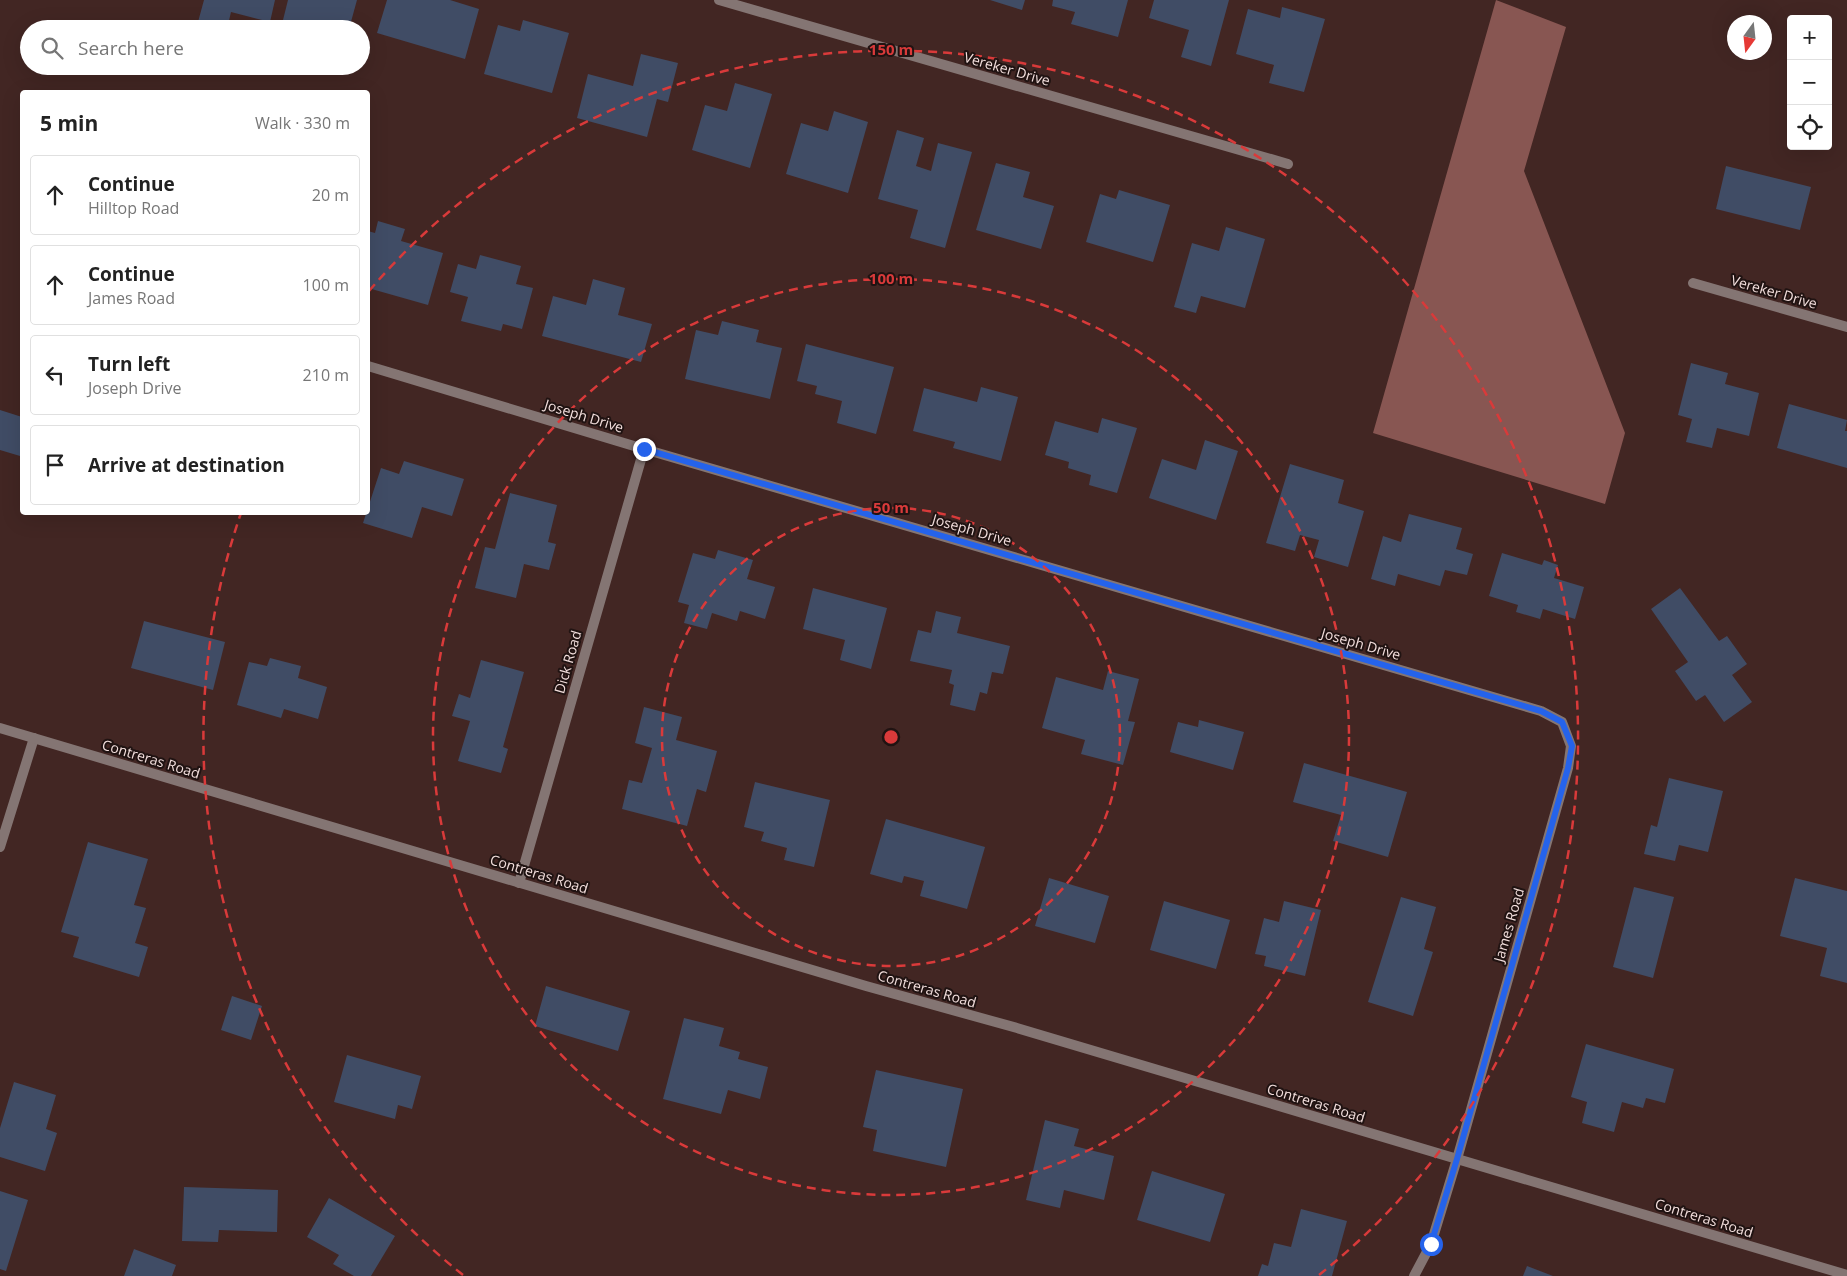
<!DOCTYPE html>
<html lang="en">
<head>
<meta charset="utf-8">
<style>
	body { margin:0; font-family:"Open Sans",sans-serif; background:#f6f6f6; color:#222 }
	.controls { position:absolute; right:15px; top:15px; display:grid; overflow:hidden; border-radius:5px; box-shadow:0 5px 20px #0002 }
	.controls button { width:45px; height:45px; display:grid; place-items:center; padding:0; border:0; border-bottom:1px solid #e0e0e0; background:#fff; color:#222; font:25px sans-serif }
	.compass { position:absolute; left:1727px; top:15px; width:45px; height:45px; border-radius:50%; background:#fff; box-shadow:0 5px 20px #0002; rotate:195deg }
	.stop { position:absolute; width:15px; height:15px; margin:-11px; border:4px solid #2563eb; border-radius:50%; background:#fff }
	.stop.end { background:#2563eb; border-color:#fff; box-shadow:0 1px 5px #0008 }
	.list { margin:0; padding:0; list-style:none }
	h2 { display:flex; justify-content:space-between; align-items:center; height:65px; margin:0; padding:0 20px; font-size:21px }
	h2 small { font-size:16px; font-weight:400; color:#767676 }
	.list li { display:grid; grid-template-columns:32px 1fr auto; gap:15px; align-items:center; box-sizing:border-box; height:80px; margin:0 10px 10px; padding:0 10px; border:1px solid #e0e0e0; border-radius:5px }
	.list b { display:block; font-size:19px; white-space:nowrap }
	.list p { margin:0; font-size:16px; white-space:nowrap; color:#767676 }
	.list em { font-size:16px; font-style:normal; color:#767676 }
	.icon { flex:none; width:28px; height:28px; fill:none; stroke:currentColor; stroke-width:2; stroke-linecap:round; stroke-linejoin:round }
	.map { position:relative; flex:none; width:1847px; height:1276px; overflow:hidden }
	.search { position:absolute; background:#fff; box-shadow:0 5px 20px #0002; left:20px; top:20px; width:350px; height:55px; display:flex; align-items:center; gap:12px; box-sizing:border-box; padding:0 18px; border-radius:28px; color:#767676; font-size:19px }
	.panel { position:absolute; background:#fff; box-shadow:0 5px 20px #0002; left:20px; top:90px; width:350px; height:425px; border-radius:5px }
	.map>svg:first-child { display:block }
	.forest { fill:#885652 }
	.building { fill:#404c65 }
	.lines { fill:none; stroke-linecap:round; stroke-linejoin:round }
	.minor { stroke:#847573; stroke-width:10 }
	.tertiary { stroke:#847573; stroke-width:10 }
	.route { stroke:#2563eb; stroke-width:6 }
	.ring { fill:none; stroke:#d93a3a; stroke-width:2.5; stroke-dasharray:9 6 }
	.labels { text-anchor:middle; stroke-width:4; stroke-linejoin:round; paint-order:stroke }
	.street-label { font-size:14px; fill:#f2dedc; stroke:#201312 }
	.centre { fill:#d93a3a; stroke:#201312; stroke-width:2.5 }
	.ring-label { font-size:15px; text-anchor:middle; font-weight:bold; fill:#d93a3a; stroke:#201312; stroke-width:4; stroke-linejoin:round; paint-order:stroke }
</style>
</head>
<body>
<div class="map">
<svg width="1847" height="1276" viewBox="0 0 1847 1276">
	<rect width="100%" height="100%" fill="#422623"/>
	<path class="forest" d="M1496,0L1566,27L1524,171L1625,433L1605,504L1373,433Z"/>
	<path class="building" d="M204,0H275L270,22L231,12L227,29L198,22Z
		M288,0H357L349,29H298L282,24Z
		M387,0H450L479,9L465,59L377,33Z
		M990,0H1025L1022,10Z
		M1053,0H1128L1118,37L1071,24L1075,12L1052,6Z
		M1154,0H1229L1211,66L1181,57L1189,30L1149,18Z
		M1282,7L1325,19L1304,92L1269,83L1274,65L1236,54L1248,9L1280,18Z
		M523,20L569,33L552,93L484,74L498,25L520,31Z
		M641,54L678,63L668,102L657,99L647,137L577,118L588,74L633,86Z
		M735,83L772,94L750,168L692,150L705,105L727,111Z
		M834,111L868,122L848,193L786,174L801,123L828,131Z
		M897,130L924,138L916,166L931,171L938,143L972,152L945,248L910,238L918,210L878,199Z
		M996,163L1030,172L1023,197L1054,206L1041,249L976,230Z
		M1726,166L1811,187L1800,230L1716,209Z
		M1119,190L1170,205L1153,262L1086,242L1100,194L1116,199Z
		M378,221L405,229L401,241L443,253L428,305L368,288V231L375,233Z
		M1226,227L1265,239L1245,308L1201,296L1196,313L1174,307L1192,243L1219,251Z
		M480,255L521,266L516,284L533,288L522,329L503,324L501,331L461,321L468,297L450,292L458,264L476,269Z
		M593,279L625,288L618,315L652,324L641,362L542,336L553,296L586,305Z
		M722,321L759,330L756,342L782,348L770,399L685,379L696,330L718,335Z
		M806,344L894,367L876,434L837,423L842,401L815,394L817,386L797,381Z
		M1691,363L1728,373L1725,384L1759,393L1749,436L1717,428L1712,448L1686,442L1692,419L1678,415Z
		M981,387L1018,397L1001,461L953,448L955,442L913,431L924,388L977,402Z
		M1789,404L1847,420L1845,431H1847V468L1777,448Z
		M0,410L22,417V446L20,456L0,450Z
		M1102,418L1137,428L1117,493L1089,485L1091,475L1068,468L1069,462L1045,455L1055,421L1098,433Z
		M1205,440L1238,451L1216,520L1149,498L1162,459L1196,470Z
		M404,461L464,479L452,516L422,507L412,538L363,523L381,468L399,474Z
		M1290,464L1344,480L1338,503L1364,511L1348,567L1314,557L1319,540L1300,535L1295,551L1266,543Z
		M510,493L557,505L548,542L556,544L549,570L524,564L516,598L475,588L485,547L495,549Z
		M1409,514L1462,528L1456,549L1473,554L1467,575L1445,570L1440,586L1398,574L1395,586L1371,579L1383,536L1401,542Z
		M718,550L753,560L747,579L775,587L765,619L740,611L737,621L712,613L707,629L684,623L689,605L678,602L693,553L715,559Z
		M1502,553L1542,565L1544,560L1558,565L1554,578L1584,587L1575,619L1543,609L1540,619L1516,612L1518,605L1489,596Z
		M813,588L887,608L871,669L840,660L845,640L803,629Z
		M1680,588L1719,641L1727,636L1747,664L1732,675L1752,702L1724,722L1705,695L1696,701L1675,671L1688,662L1651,609Z
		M936,611L961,617L957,633L1010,646L1003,674L992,672L987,694L980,692L975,711L950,705L954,685L949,683L952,670L910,661L918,630L931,633Z
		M144,621L225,642L213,690L131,668Z
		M270,658L301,666L298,678L327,687L318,719L284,709L281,718L237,705L249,662L267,666Z
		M481,660L524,672L503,747L508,749L501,773L458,761L470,721L452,716L459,694L470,698Z
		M1108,671L1139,679L1128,721L1135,722L1123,765L1081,754L1085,740L1042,728L1056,677L1103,690Z
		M644,707L682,717L676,740L717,751L706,792L697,789L687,826L622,809L629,780L642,783L652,748L635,743Z
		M1199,720L1244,732L1233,770L1170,752L1178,722L1198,727Z
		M1304,763L1407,792L1388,857L1333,841L1341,815L1293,802Z
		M1669,778L1723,791L1708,852L1679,845L1675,861L1644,854L1651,825L1657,827Z
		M755,782L830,800L814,867L784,860L787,848L761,841L764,832L744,827Z
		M886,819L985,847L967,909L920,896L924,881L904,876L902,883L870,874Z
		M88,842L148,859L134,905L146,908L135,943L148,947L139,977L73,957L79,937L61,932Z
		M1049,878L1109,896L1095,943L1035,926Z
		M1795,878L1847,891V983L1820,976L1827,948L1780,936Z
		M1634,887L1674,897L1653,978L1613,967Z
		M1401,897L1436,907L1424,949L1433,952L1413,1016L1368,1002Z
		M1164,901L1230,920L1216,969L1150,950Z
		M1284,901L1321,910L1305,976L1264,966L1266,956L1255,954L1264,918L1279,922Z
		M546,986L630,1011L618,1051L535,1026Z
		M232,996L262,1006L251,1040L221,1030Z
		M684,1018L724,1028L719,1046L740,1052L738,1059L768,1067L760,1099L728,1090L721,1114L663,1099Z
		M1586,1044L1674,1069L1665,1103L1646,1098L1643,1108L1622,1102L1614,1132L1582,1123L1587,1102L1571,1097Z
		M347,1055L421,1076L412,1109L398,1105L395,1119L334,1102Z
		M876,1070L963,1089L946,1167L873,1151L877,1130L863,1127Z
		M14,1082L56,1095L46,1129L57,1133L45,1171L0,1157V1128Z
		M1045,1120L1079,1129L1074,1146L1114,1156L1104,1200L1064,1190L1060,1208L1026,1200Z
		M1152,1171L1225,1194L1210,1242L1137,1220Z
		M184,1187L278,1190L277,1232L219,1230L218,1242L182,1241Z
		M0,1191L28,1200L6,1271L0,1269Z
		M329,1198L395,1236L371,1276H354L333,1264L339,1255L307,1237Z
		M1301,1209L1347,1221L1332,1276H1258L1262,1264L1268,1266L1274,1243L1291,1247Z
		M134,1249L176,1265L172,1276H124Z
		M1527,1266L1553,1276H1523Z"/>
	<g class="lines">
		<path class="minor" d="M719,0L1288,164
			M1693,283L1847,327
			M368,366L644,449L1541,711L1562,722L1571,746L1568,768L1457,1159L1431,1244L1414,1276
			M0,847L34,738
			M519,883L644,449"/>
		<path class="tertiary" d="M0,728L866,986L1017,1028L1847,1275"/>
	</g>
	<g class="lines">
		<path class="route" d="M644,449L1541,711L1562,722L1572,746L1568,768L1457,1159L1431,1244"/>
	</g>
	<g class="ring">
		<circle cx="891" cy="737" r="229"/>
		<circle cx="891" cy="737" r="458"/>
		<path d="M463 1275A687 687 0 0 1 241 513M369 291A687 687 0 1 1 1319 1275"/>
	</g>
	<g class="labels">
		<g class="street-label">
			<text transform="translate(1007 69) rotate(16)" y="5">Vereker Drive</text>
			<text transform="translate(1774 292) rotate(16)" y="5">Vereker Drive</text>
			<text transform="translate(584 416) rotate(17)" y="5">Joseph Drive</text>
			<text transform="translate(972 530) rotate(16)" y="5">Joseph Drive</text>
			<text transform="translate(1361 644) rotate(16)" y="5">Joseph Drive</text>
			<text transform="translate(568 662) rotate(-74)" y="5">Dick Road</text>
			<text transform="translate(151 759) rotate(17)" y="5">Contreras Road</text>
			<text transform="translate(539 874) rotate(17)" y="5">Contreras Road</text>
			<text transform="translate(1509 925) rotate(-74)" y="5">James Road</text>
			<text transform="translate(927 989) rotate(16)" y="5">Contreras Road</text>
			<text transform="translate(1316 1103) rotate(17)" y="5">Contreras Road</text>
			<text transform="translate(1704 1218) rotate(17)" y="5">Contreras Road</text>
		</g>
	</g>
	<circle cx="891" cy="737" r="8" class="centre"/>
	<g class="ring-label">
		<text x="891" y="55">150 m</text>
		<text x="891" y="284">100 m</text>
		<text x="891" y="513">50 m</text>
	</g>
</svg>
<div class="controls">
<button>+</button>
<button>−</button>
<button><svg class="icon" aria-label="locate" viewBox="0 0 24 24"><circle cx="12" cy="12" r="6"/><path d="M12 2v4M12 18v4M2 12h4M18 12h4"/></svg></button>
</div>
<svg class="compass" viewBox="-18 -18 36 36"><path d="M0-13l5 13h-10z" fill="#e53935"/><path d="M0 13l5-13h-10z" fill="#767676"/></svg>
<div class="stop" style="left:1431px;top:1244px"></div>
<div class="stop end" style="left:644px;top:449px"></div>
<div class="search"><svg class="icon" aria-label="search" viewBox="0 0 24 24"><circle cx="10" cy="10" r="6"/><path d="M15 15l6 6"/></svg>Search here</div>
<section class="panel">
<h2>5 min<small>Walk · 330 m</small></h2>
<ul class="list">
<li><svg class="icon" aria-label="ahead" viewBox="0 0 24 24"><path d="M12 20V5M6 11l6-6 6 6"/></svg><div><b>Continue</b><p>Hilltop Road</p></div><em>20 m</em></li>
<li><svg class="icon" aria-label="ahead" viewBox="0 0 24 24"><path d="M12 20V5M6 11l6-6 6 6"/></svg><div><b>Continue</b><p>James Road</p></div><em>100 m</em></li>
<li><svg class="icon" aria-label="left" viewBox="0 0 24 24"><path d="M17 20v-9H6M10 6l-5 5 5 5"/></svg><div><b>Turn left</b><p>Joseph Drive</p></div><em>210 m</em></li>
<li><svg class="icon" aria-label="arrive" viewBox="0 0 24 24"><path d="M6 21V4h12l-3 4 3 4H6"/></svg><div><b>Arrive at destination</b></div></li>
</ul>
</section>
</div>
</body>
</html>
